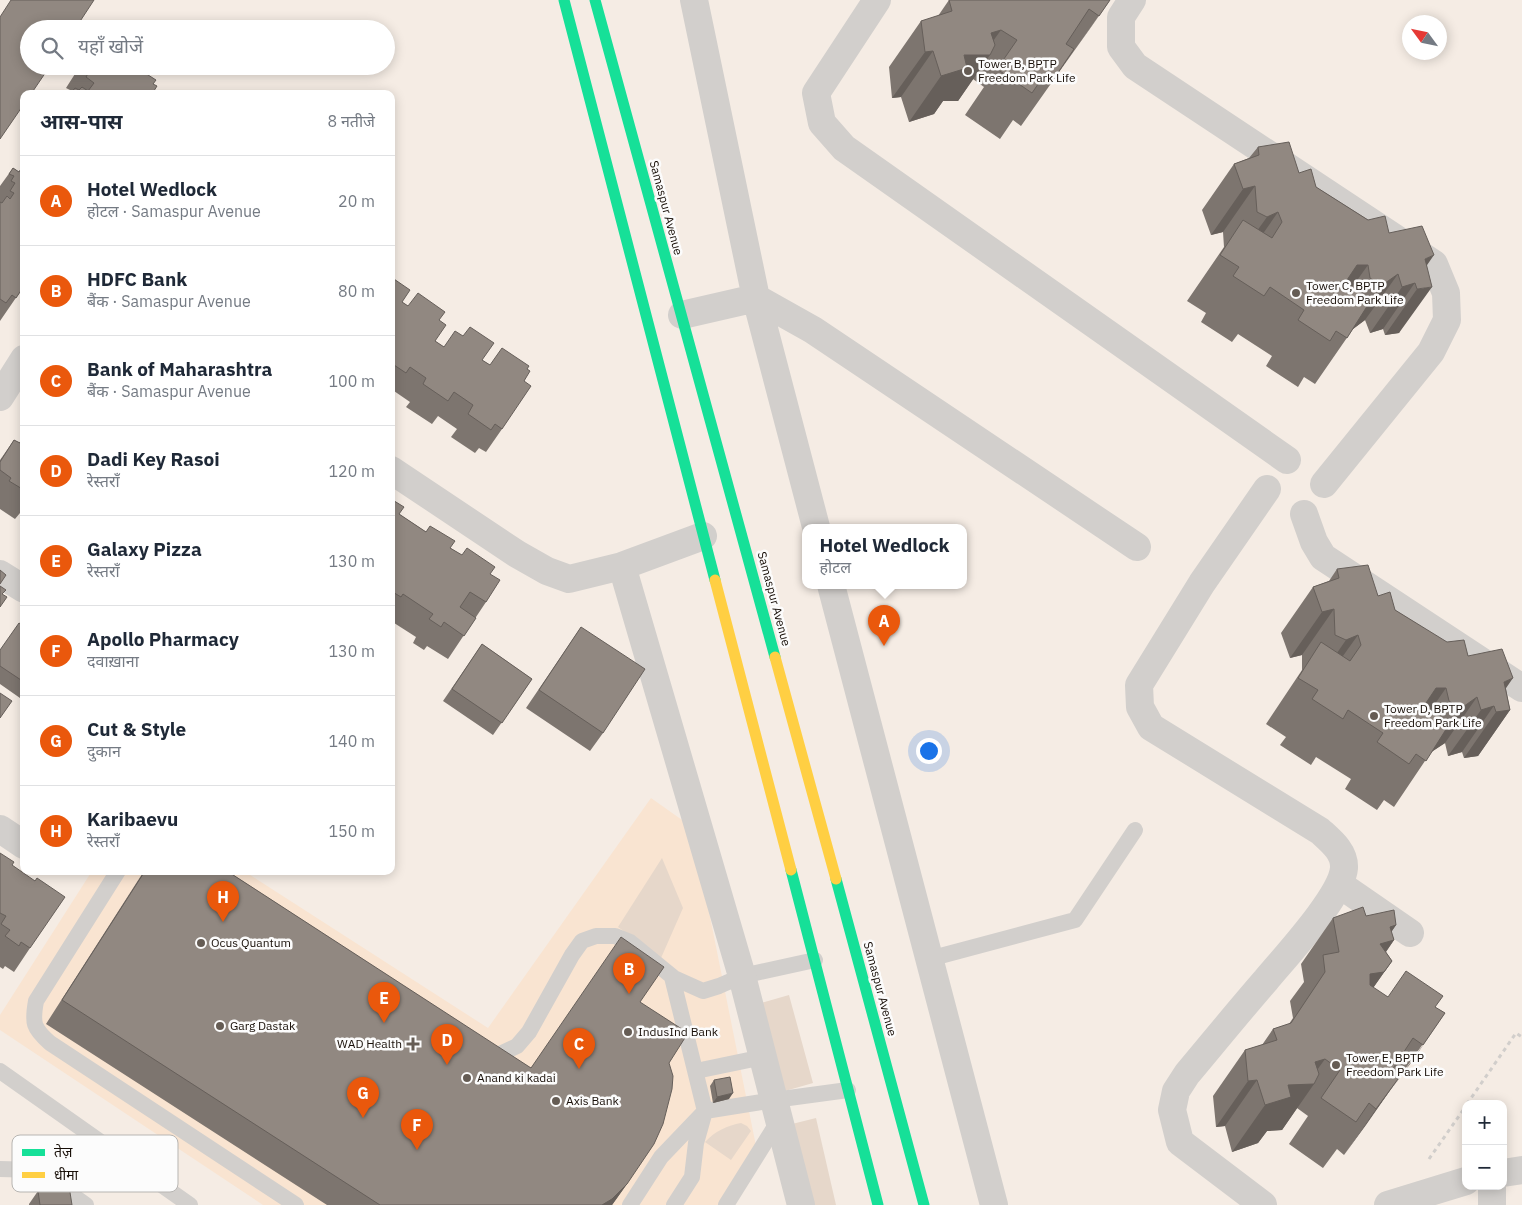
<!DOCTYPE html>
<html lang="hi">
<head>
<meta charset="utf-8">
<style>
	body { margin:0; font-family:"IBM Plex Sans","Noto Sans Devanagari",sans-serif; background:#f2f2f3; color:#1f2937 }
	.controls { position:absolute; right:15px; bottom:15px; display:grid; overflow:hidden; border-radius:10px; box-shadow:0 2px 12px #0003 }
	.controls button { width:45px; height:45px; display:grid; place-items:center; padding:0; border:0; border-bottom:1px solid #e0e1e3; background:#fff; color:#1f2937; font:25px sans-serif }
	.compass { position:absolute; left:1402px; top:15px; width:45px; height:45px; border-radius:50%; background:#fff; box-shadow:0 2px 12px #0003; rotate:303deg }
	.you { position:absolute; left:928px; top:750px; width:18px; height:18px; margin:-12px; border:4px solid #fff; border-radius:50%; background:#1a73e8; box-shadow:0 0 0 8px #1a73e833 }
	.badge { display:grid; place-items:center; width:32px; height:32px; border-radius:50%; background:#ea580c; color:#fff; font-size:16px; font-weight:700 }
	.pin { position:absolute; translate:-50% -41px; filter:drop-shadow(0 1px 2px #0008) }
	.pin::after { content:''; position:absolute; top:26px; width:18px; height:15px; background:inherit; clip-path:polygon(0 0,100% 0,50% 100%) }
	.popup { position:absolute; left:802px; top:524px; width:165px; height:65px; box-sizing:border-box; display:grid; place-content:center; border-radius:10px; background:#fff; filter:drop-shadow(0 1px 4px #0005); font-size:16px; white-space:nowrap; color:#747a83 }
	.popup b { font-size:19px; color:#1f2937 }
	.popup::after { content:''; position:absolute; left:50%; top:100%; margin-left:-10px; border:10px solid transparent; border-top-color:#fff }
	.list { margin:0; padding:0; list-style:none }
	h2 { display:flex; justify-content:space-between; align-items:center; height:65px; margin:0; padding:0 20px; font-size:21px }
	h2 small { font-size:16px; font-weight:400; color:#747a83 }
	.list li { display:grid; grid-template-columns:32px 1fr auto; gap:15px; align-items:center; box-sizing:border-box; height:90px; padding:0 20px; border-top:1px solid #e0e1e3 }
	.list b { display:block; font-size:19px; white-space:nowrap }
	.list p { margin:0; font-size:16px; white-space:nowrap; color:#747a83 }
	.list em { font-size:16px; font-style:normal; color:#747a83 }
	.icon { flex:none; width:28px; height:28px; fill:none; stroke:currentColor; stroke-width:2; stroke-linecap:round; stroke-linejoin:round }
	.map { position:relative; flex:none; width:1522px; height:1205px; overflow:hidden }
	.search { position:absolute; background:#fff; box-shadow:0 2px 12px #0003; left:20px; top:20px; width:375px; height:55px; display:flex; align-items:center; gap:12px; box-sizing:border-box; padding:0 18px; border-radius:28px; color:#747a83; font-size:19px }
	.panel { position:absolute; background:#fff; box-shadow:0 2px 12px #0003; left:20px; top:90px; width:375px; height:785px; border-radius:10px }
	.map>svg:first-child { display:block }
	.built { fill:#f9e4d1 }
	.green { fill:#e6d7ca }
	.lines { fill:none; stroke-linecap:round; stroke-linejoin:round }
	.path { stroke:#d1cecb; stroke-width:3; stroke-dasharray:4 4; stroke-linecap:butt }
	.lane { stroke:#d2cfcc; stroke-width:16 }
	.street { stroke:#d2cfcc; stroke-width:28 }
	.fast { stroke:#16e098; stroke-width:11 }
	.slow { stroke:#ffcf43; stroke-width:11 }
	.wall { fill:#7d756f }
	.shaded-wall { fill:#665f5a }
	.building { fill:#918881; stroke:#665f5a }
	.poi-dot { fill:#655c54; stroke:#fcfcfc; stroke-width:2 }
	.labels { text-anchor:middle; stroke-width:5; stroke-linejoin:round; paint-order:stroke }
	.poi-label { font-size:12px; fill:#170e07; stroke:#fcfcfc; text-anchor:start }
	.street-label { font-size:12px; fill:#170e07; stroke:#fcfcfc }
	.key { fill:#fcfcfc; stroke:#b7b5b2; stroke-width:1 }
	.key-label { font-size:14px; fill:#170e07 }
</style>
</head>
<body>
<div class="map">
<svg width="1522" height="1205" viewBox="0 0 1522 1205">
	<rect width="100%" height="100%" fill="#f5ece4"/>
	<path class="built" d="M651,798L692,827L756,1146L719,1205H263L0,1030V1015L92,871H244L488,1028Z"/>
	<path class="green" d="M662,858L683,908L661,958L618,927Z
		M789,995L813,1083L778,1093L754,1005Z
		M816,1118L836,1205H807L788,1125Z
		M741,1123L747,1126L751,1131L731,1160L705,1142C714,1132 728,1125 741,1123Z"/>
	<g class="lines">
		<path class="path" d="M1467,1104L1516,1033L1522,1037
			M1429,1159L1466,1106"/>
		<path class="lane" d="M118,871L36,1001C32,1023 33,1028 50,1043L296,1205
			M929,959L1075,920L1135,830
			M672,977L705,1111L696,1143L692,1177L674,1205
			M485,1054H500L517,1046L529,1032L572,955L582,941L596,936H615L630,942L674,978L703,991L719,986L742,976L815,960
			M0,1071L190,1205
			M696,1071L763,1057
			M0,1169L37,1170L86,1205
			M630,1205L661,1157L705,1111L774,1100L848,1090
			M726,1205L779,1120"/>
		<path class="street" d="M694,0L756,298L816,527
			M877,0L816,93L822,123L844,148L1287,460
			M1132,0L1121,17V47L1135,66L1434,264L1446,293L1447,320L1431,352L1324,484
			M682,315L756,298L813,330L1137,547
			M0,397L24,359
			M391,470L517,554L547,571L569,579L622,566L703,536
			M1304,514L1314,542L1323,557L1522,688
			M622,566L742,976L801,1205
			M0,574L24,589
			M831,585L994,1205
			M0,829L24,845
			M1339,884L1410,933
			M1503,1173L1522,1170
			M1263,1205L1180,1142L1172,1110L1176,1091L1187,1074C1213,1043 1239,1011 1266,980C1285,957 1342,896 1344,868C1345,852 1331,841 1320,831L1151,727L1140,707L1139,685L1202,583L1267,489
			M1388,1205L1466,1181
			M1492,1205V1186"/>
		<path class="fast" d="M564,0L715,580
			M595,0L775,657
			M791,870L878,1205
			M836,879L924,1205"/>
		<path class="slow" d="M715,580L791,870
			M775,657L836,879"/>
	</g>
	<path class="wall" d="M949,0H1110L1021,126L1013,120L1000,139L965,115L984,87L973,79L958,101H943L934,114L909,122L901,97L892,98L889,67L921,21L938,16Z
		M80,66H123L153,84L67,94L70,90L66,88Z
		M1258,147L1299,173L1316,187L1389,233L1427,266L1399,333L1385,335L1383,329L1370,333L1365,320L1353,329L1315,384L1304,377L1298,387L1266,366L1272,356L1238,334L1232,342L1201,322L1206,313L1187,301L1224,247L1223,232L1211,235L1202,210L1234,164L1249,158Z
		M24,154V162L20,160Z
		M24,163V286L0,321V186L13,168L19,172Z
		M391,277L402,302L408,306L439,320L435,341L444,347L482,360L490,365L527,369L524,381L502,429L486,452L479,448L475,453L451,437L457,429L438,416L432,424L406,407L410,402L394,391L391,395Z
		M24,436V515L20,513L15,519L0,509V460L14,440L19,443Z
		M391,499L399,514L490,574L486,602L448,659L427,646L424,650L413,643L416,637L391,621Z
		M1337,569L1378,596L1395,610L1468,656L1506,689L1510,710L1478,756L1464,758L1462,752L1448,756L1445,743L1431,752L1394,807L1384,800L1377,810L1345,789L1351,779L1316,757L1311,765L1280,745L1286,737L1266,724L1302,670V655L1290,658L1281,633L1313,587L1329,581Z
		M24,626V693L20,698L0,684V650Z
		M581,627L603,733L590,751L526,708Z
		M482,644L532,679L493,735L443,701Z
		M0,853L12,865L30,948L14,972L5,966L3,969L0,967Z
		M144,871H227L530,1068L640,1002L669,1063L627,1184L612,1205H327L46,1024Z
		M1366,916L1396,925L1391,932L1394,940L1386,952L1392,961L1373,988L1388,997L1435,1007L1445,1013L1344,1155L1337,1149L1323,1168L1289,1144L1308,1116L1297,1108L1282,1130L1267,1131L1258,1143L1232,1152L1225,1126L1216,1127L1213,1096L1245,1050L1262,1045L1273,1029L1289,1024L1293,1018L1290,1001L1304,982L1301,964L1333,918Z
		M714,1080L729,1099L713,1103L710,1086Z
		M38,1191L72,1205H29V1204Z"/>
	<path class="shaded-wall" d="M1110,0L1089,30L1066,62Z
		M1001,30L983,55H990L958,101H943L934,114L909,122L941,76L991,33Z
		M933,51L901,97L892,98L925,52Z
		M1255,186L1223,232L1211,235L1243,189Z
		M1278,212L1246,258L1234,263L1267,217Z
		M1434,255L1383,329L1370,333L1402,287L1425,259Z
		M1357,265H1368L1335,311H1325Z
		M1398,274L1365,320L1349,332L1381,286Z
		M1432,287L1399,333L1385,335L1417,289Z
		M1334,609L1302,655L1290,658L1322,612Z
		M1358,635L1325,681L1314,686L1346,640Z
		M1513,678L1462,752L1448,756L1481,710L1504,682Z
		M1436,688H1446L1414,734H1403Z
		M1477,697L1445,743L1427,755L1460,709Z
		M1510,710L1478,756L1464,758L1496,712Z
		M1396,925L1384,943L1394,940L1362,986L1348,990L1390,927Z
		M1392,961L1352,1018L1370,974Z
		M1445,1013L1413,1060L1390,1091L1423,1045Z
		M1325,1059L1307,1084H1314L1282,1130L1267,1131L1258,1143L1232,1152L1265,1105L1315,1062Z
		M1398,1079L1366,1125L1344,1155L1376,1109Z
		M1257,1080L1225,1126L1216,1127L1248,1081Z
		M733,1093L729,1099L713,1103L717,1097Z
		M627,1184L612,1205H602Z"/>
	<path class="building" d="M11,0H94L75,29H29V66H50L31,94H24V104L0,139V17Z
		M949,0H1110L1099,16L1089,9L1066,44L1074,49L1053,80L1045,74L1032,93L997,69L1017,40L1001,30L991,33L995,45L990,55H964L967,68L941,76L933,51L925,52L921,21L952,11Z
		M85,66H123L125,68L126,66H134L156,80L153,84L157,86L152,94H67L69,91L71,93L75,88L79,90L82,87L88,91L94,83L86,77L89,72L85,69L86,67Z
		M1289,142L1299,173L1311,169L1316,187L1368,220L1385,216L1389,233L1422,226L1434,255L1425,259L1432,287L1417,289L1415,283L1402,287L1398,274L1381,286L1370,278L1368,265H1357L1345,283L1371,300L1347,338L1336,331L1330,341L1298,320L1304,310L1270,287L1264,296L1233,276L1239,267L1220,255L1243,220L1272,238L1282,222L1278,212L1267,217L1257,212L1255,186L1243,189L1234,164L1259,155L1258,147Z
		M22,167L24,168V286L16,298L12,295L6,303L0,299V202L2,203L7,196L10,199L14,193L10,191L15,183L11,181L14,176L9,174L13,168L19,172Z
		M391,277L410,290L402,302L408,306L418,293L445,312L439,320L446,325L435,341L444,347L455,331L463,336L470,327L494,343L482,360L490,365L502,348L529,366L527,369L530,371L524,381L531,386L502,429L495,424L491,430L468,414L473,405L454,392L448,401L423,384L426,378L410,367L406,373L391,363Z
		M24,437V490L9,481L11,478L0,470V462L14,440L20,443Z
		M391,499L404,507L399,514L426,532L430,526L455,541L450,548L462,555L467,548L495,567L490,574L500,580L486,602L470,592L460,607L476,618L464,636L444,622L441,627L429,619L433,614L403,594L401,597L391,591V589L393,586L391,585Z
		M1368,565L1378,596L1390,592L1395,610L1447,642L1464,640L1468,656L1502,649L1513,678L1504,682L1510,710L1496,712L1494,706L1481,710L1477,697L1460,709L1449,701L1446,688H1436L1424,706L1450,723L1426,761L1416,754L1409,764L1377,742L1383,733L1348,710L1343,719L1312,699L1318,690L1298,678L1321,642L1350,661L1361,645L1358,635L1346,640L1335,635L1334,609L1322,612L1313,587L1339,578L1337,569Z
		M0,570L6,575L0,584Z
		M0,586L6,590L2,594L7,597L0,607Z
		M19,623L24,626V682L0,666V650Z
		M581,627L645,669L603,733L539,690Z
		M482,644L532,679L502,723L452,689Z
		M0,693L12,701L0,718Z
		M0,853L14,862L12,865L35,881L37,878L65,897L30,948L21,942L19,946L5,936L10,930L1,924L6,916L0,913Z
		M145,871H227L531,1068L621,937L664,967L640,1002L688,1033L669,1063L673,1076L672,1089L663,1124L654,1144L627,1184L612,1199L602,1205H380L62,1000Z
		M1363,907L1366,916L1394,910L1396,925L1390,927L1394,940L1380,944L1392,961L1384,972L1370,974V985L1388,997L1406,971L1443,996L1435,1007L1445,1013L1423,1045L1413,1038L1390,1073L1398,1079L1376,1109L1369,1103L1356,1122L1321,1098L1340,1070L1325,1059L1315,1062L1319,1074L1314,1084L1288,1085L1291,1097L1265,1105L1257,1080L1248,1081L1245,1050L1277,1040L1273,1029L1291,1023L1325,972L1323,955L1339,952L1333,918Z
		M730,1077L733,1093L717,1097L714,1080Z
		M69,1186L72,1205H40L38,1191Z"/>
	<g class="poi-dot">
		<circle cx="968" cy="71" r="5"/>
		<circle cx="1296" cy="293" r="5"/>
		<circle cx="1374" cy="716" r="5"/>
		<circle cx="201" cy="943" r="5"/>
		<circle cx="220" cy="1026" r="5"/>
		<circle cx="628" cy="1032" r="5"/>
		<path d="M410.5 1036.5h5v5h5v5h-5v5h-5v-5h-5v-5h5z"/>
		<circle cx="1336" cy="1065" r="5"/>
		<circle cx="467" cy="1078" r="5"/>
		<circle cx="556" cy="1101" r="5"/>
	</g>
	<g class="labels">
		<g class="poi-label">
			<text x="978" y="68">Tower B, BPTP<tspan x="978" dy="14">Freedom Park Life</tspan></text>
			<text x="1306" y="290">Tower C, BPTP<tspan x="1306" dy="14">Freedom Park Life</tspan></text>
			<text x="1384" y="713">Tower D, BPTP<tspan x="1384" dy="14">Freedom Park Life</tspan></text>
			<text x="211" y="947">Ocus Quantum</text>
			<text x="230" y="1030">Garg Dastak</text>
			<text x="638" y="1036">IndusInd Bank</text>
			<text x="402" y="1048" text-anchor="end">WAD Health</text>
			<text x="1346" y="1062">Tower E, BPTP<tspan x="1346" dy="14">Freedom Park Life</tspan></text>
			<text x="477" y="1082">Anand ki kadai</text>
			<text x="566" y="1105">Axis Bank</text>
		</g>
		<g class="street-label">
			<text transform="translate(666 208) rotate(75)" y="4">Samaspur Avenue</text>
			<text transform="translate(774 599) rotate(75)" y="4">Samaspur Avenue</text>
			<text transform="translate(880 989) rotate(75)" y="4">Samaspur Avenue</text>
		</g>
	</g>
	<rect x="12" y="1135" width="166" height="57" rx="8" class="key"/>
	<rect x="22" y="1149" width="23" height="7" fill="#16e098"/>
	<rect x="22" y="1172" width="23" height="6" fill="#ffcf43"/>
	<g class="key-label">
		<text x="54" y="1157">तेज़</text>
		<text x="54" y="1180">धीमा</text>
	</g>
</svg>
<div class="controls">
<button>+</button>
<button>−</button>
</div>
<svg class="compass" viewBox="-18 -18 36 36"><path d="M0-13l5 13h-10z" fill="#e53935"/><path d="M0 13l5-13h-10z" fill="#747a83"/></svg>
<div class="you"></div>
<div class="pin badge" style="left:884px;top:646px">A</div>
<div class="popup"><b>Hotel Wedlock</b>होटल</div>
<div class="pin badge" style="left:629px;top:994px">B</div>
<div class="pin badge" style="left:579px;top:1069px">C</div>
<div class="pin badge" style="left:447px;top:1065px">D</div>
<div class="pin badge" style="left:384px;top:1023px">E</div>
<div class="pin badge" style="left:417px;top:1150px">F</div>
<div class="pin badge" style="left:363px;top:1118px">G</div>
<div class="pin badge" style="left:223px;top:922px">H</div>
<div class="search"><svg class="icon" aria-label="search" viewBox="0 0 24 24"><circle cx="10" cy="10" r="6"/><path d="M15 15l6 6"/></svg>यहाँ खोजें</div>
<section class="panel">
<h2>आस-पास<small>8 नतीजे</small></h2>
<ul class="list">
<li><span class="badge">A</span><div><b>Hotel Wedlock</b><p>होटल · Samaspur Avenue</p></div><em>20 m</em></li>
<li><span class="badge">B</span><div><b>HDFC Bank</b><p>बैंक · Samaspur Avenue</p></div><em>80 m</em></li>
<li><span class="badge">C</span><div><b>Bank of Maharashtra</b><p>बैंक · Samaspur Avenue</p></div><em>100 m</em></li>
<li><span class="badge">D</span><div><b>Dadi Key Rasoi</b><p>रेस्तराँ</p></div><em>120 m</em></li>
<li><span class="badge">E</span><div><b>Galaxy Pizza</b><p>रेस्तराँ</p></div><em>130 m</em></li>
<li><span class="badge">F</span><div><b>Apollo Pharmacy</b><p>दवाख़ाना</p></div><em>130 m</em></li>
<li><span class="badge">G</span><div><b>Cut &amp; Style</b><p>दुकान</p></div><em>140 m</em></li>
<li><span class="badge">H</span><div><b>Karibaevu</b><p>रेस्तराँ</p></div><em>150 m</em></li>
</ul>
</section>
</div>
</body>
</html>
